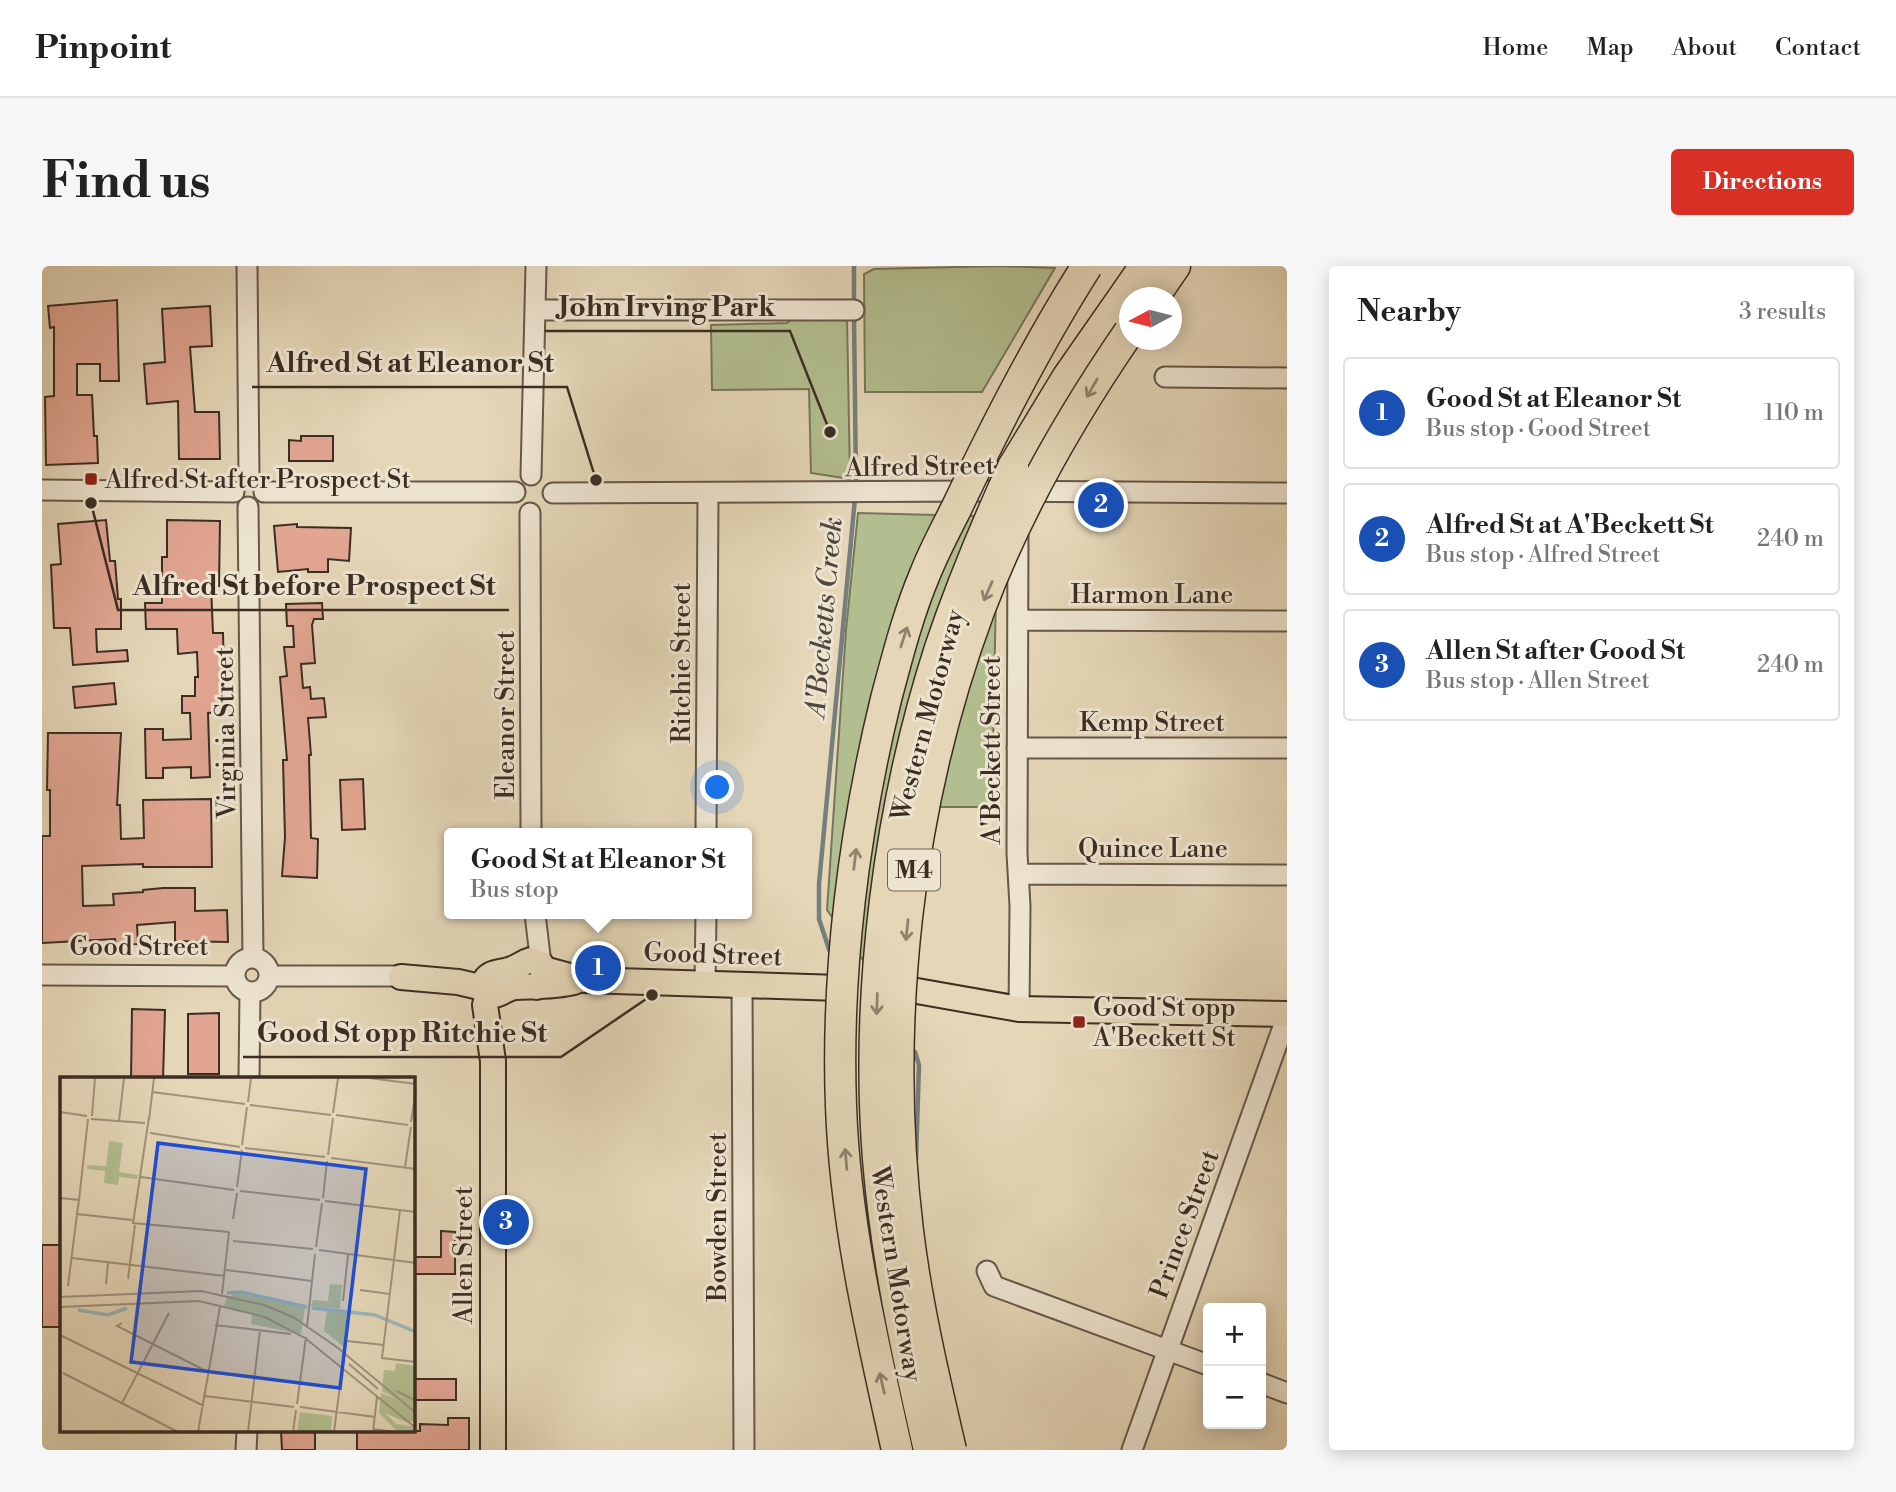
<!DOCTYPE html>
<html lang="en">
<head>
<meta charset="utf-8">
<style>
	body { margin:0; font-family:"Libre Bodoni",serif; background:#f6f6f6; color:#222 }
	.controls { position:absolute; right:21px; bottom:21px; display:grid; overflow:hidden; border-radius:7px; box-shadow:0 4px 18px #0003 }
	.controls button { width:63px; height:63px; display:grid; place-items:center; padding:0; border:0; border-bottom:2px solid #e0e0e0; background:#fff; color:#222; font:35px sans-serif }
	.compass { position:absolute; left:1077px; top:21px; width:63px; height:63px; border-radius:50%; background:#fff; box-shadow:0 4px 18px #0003; rotate:263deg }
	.you { position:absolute; left:676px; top:522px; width:24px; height:24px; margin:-18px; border:5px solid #fff; border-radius:50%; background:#1a73e8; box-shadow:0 0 0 10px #1a73e833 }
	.badge { display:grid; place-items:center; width:46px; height:46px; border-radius:50%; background:#d93025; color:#fff; font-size:23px; font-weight:700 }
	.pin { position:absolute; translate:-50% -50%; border:4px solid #fff; box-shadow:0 2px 7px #0006 }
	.popup { position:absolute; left:402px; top:562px; width:308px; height:91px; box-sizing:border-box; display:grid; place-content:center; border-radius:7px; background:#fff; filter:drop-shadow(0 2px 5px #0005); font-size:23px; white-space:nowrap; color:#767676 }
	.popup b { font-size:26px; color:#222 }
	.popup::after { content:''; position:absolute; left:50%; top:100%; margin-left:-14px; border:14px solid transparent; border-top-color:#fff }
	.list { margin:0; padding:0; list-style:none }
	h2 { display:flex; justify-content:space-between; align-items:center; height:91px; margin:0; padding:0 28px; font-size:30px }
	h2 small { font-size:23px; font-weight:400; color:#767676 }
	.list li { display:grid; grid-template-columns:46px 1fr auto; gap:21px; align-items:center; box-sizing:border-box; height:112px; margin:0 14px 14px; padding:0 14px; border:2px solid #e0e0e0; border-radius:7px }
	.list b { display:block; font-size:26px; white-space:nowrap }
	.list p { margin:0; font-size:23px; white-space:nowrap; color:#767676 }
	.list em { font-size:23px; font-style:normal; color:#767676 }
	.map { position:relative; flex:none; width:1245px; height:1184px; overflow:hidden; border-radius:7px }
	header { display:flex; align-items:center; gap:42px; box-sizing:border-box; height:98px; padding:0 35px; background:#fff; border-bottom:2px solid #e0e0e0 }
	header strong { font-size:33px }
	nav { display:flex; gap:38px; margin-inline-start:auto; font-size:24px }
	.intro { display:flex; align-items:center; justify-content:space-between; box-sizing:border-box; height:168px; padding:0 42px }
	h1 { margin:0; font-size:49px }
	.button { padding:18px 32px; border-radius:7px; background:#d93025; color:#fff; font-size:24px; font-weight:700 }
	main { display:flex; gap:42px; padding:0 42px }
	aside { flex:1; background:#fff; border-radius:7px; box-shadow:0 4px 18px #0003 }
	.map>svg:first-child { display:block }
	.green { fill:#b2be8f; stroke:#777659; stroke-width:2 }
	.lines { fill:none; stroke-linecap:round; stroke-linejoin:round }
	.stream { stroke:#757f7d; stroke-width:4.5 }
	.building { fill:#e1a591; stroke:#3c2d23; stroke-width:2 }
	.minor-casing { stroke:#665748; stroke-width:23 }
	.major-casing { stroke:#3c2d23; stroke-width:28 }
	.highway-casing { stroke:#3c2d23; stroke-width:33 }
	.minor { stroke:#ede4d0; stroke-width:19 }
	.major { stroke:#e4d6b7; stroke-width:24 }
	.highway { stroke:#e4d6b7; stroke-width:30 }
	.highway-bridge-casing { stroke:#3c2d23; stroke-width:33; stroke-linecap:butt }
	.highway-bridge { stroke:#e4d6b7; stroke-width:30 }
	.oneway { stroke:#90826d }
	.poi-dot { fill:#8f2418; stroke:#ede4d0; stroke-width:2.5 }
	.labels { text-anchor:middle; stroke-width:6; stroke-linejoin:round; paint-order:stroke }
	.shield { fill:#ede4d0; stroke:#716457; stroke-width:2 }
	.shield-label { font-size:24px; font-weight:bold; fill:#3c2d23 }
	.street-label { font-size:26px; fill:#3c2d23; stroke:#ede4d0 }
	.poi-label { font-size:26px; fill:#3c2d23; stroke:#ede4d0; text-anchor:start }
	.water-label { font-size:28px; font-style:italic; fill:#4f4841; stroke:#ede4d0 }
	.inset-river { fill:none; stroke:#9bb6b9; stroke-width:3.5 }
	.inset-road { fill:none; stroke:#a1927c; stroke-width:2 }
	.view { fill:#1d4ed8; fill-opacity:0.15; stroke:#1d4ed8; stroke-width:3.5 }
	.inset-edge { fill:none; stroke:#3c2d23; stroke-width:3.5 }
	.leader { fill:none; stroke:#3c2d23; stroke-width:2.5 }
	.callout-dot { fill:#3c2d23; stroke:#ede4d0; stroke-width:2.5 }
	.callout-label { font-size:28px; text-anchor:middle; font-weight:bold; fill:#3c2d23; stroke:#ede4d0; stroke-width:6; stroke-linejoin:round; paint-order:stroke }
</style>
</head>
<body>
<header>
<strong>Pinpoint</strong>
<nav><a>Home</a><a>Map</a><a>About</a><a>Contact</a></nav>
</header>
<div class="intro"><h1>Find us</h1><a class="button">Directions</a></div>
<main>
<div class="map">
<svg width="1245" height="1184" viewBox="0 0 1245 1184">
	<rect width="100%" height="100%" fill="#e4d6b7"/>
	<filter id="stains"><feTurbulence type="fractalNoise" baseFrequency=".00286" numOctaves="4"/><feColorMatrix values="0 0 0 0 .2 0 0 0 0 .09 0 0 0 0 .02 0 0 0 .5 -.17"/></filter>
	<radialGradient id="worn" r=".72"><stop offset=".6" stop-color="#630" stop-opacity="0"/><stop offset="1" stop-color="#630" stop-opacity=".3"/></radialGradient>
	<path class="green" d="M957,0L1013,2L940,126H823L822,8L832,3Z
		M755,49L805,50L808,213L769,207L767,123L670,124L669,59L745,57Z
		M816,247L972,251L954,323L950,541H895L823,697L785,644L804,364Z"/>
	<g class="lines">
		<path class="stream" d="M812,0V38
			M812,50L814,220
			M789,689L777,653V618L813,232
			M873,786L877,799L874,893"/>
	</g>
	<path class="building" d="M75,34L77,115H58V98H35V129H50L52,170H55L56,197L4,199L3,131L12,130V61L8,62L6,40Z
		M168,40L170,80L148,81L153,146H177L178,193H137L136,135L105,138L102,98L123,96L120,43Z
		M259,170H291V195H247V174L259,175Z
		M64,254L68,295H73L76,333H79V363H54L55,386L85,384L86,395L31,399L28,362H12L9,299L19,298L16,258Z
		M125,254L178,255L177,320H169L171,367H181L182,406H180L179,446L166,447L168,511L149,512V501L121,502V512H104L103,463H121V474L149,473L148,447H140V430H153V411H156L155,386L136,388L135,363H104L103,337H120V291H125Z
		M255,258V261L309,262L307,295L286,293V306H266V303L236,306L232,260Z
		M280,337L281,353H272L270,359L273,397L259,398L261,422L268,421L269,433L282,432L284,451L266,452L269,489H267L269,572L276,573L275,612L240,610L243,571L241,494H245L238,411L245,410L242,381H252L251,360H245L244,338Z
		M72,417L74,438L33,442L31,421Z
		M6,467H79L75,539H78L79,573L102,572L101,534L169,533L170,601H101V598L40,600L41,640L72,639L71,628L101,626V624L121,622H153V645L185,644L186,676L133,675V656L95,659L96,678L74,679L73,673L0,677V570H8V524H5Z
		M321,513L323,563L300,564L298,514Z
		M90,743L123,744L121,813H89Z
		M177,747V808H146V748Z
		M399,965L413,966V1008H371V991H399Z
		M0,979H19V1061H0Z
		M371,1113H414V1134H371Z
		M406,1152H427V1184H315V1165H378V1158L406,1159Z
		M239,1165H273V1184H240Z"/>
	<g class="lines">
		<g class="minor-casing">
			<path id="minor" d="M205,0L207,211
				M494,44H812
				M1123,111L1245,112
				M489,209L494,0
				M0,224L192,226
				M222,226H473
				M511,227L940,225L1245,227
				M206,241L211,692
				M488,247L489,567
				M976,265L975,587L978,640L977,743
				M976,354L1245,355
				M975,482H1245
				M664,567L666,227
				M977,608L1245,609
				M493,648L499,698
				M193 709a17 17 0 1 1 34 0a17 17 0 1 1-34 0Z
				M0,709L193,710
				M227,710H371
				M663,716L664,648
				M700,718L702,1184
				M207,813L208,726
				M945,1005L952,1020L1166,1099
				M1219,1117L1245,1127
				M204,1184L205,1165
				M1090,1184L1245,750"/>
		</g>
		<g class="major-casing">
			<path id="major" d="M502,703L542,714L798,722
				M359,711L416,716L442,722
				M495,721L503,715L499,698L489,694C482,696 479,699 472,702C460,708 447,703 441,718L446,728C458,732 462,722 473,721C493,720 513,721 532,716
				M875,725L977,743L1245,748
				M446,728L443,739L451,795V1184"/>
		</g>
		<g class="highway-casing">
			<path id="highway" d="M1111,32L1133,0
				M971,201L1025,112L1103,0"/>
		</g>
		<use href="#minor" class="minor"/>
		<use href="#major" class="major"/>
		<use href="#highway" class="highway"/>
		<g class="highway-bridge-casing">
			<path id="highway-bridge" d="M855,1184C830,1071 803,957 799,840C794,706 812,564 844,433C855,392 866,348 883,308C892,285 904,263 915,241C954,159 996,77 1045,0
				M887,1184C865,1088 844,992 836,893C823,727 847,540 898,382C919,320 944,260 971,201
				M909,1184C892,1111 875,1039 866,965C841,759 865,539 937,345C974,246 1028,152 1087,66"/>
		</g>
		<use href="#highway-bridge" class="highway-bridge"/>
	</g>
	<defs><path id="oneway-shaft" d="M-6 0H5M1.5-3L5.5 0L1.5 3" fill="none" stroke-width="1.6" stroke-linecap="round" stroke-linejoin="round" transform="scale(1.75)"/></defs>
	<g class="oneway">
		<use href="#oneway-shaft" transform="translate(1050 122) rotate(120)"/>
		<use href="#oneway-shaft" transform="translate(946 325) rotate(114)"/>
		<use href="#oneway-shaft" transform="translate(862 371) rotate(-72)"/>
		<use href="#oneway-shaft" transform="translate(813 593) rotate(-83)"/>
		<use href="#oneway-shaft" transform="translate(865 664) rotate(96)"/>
		<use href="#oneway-shaft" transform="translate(835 738) rotate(92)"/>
		<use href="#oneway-shaft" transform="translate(804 893) rotate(-95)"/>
		<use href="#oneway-shaft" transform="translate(840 1117) rotate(-103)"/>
	</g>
	<g class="poi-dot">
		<rect x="42" y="206" width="14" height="14" rx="3.5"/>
		<rect x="1030" y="749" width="14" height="14" rx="3.5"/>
	</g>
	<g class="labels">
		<rect class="shield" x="846" y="583.5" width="52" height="41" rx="5"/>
		<g class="shield-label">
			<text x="872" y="612">M4</text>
		</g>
		<g class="street-label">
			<text transform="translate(878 200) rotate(-1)" y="9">Alfred Street</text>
			<text x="1110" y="337">Harmon Lane</text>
			<text transform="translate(639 397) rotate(-90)" y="9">Ritchie Street</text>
			<text transform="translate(463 449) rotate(-90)" y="9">Eleanor Street</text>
			<text transform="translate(885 449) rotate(-75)" y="9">Western Motorway</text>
			<text x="1110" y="465">Kemp Street</text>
			<text transform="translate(183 467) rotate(-91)" y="9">Virginia Street</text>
			<text transform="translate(949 484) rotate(-90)" y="9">A'Beckett Street</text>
			<text x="1111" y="591">Quince Lane</text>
			<text x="97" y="689">Good Street</text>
			<text transform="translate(671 688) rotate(2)" y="9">Good Street</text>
			<text transform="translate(675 951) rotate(-90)" y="9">Bowden Street</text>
			<text transform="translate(1142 958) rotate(-70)" y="9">Prince Street</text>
			<text transform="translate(421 989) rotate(-90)" y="9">Allen Street</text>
			<text transform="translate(855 1008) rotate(81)" y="9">Western Motorway</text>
		</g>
		<g class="poi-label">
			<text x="63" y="222">Alfred St after Prospect St</text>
			<text x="1051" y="750">Good St opp<tspan x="1051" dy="30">A'Beckett St</tspan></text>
		</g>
		<g class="water-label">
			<text transform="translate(781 351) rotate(-85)" y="10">A'Becketts Creek</text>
		</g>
	</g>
	<g transform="translate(18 811)">
		<rect width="355" height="355" fill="#e4d6b7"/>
		<path d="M49,64L63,66L59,95L78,98L77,102L59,100L58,108L44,106L45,94L27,92V88L46,89ZM270,207L282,208L280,232L251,229L253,223L268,224ZM176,216L245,230L241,257L191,247L192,237L164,230L166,222ZM267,234L287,236L284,270L264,254ZM336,286L355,289V344L346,345L325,336L336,347L355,350L353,354L336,353L319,336L321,316L336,322L322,314L324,293L335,294ZM240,335L272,339L271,355H237Z" fill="#b2be8f"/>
		<path class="inset-river" d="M167,216L181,215L247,230M252,231L315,238L356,255M18,233L48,238L67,231"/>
		<path class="inset-road" d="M309,1L356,7M92,15L185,27M188,25L191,1M190,28L271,38M0,31V1M0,35L27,39M273,36L278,1M276,38L348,48M32,39L35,1M89,40L73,146L169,155M31,42L85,46M89,43L94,1M59,44L64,1M351,45L356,14M90,56L180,70M182,68L187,30M185,71L265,80M268,78L273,41M271,81L356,92M345,90L351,50M81,100L174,113M177,110L182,73M180,114L260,123M0,121L19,123L17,137L72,143M263,121L267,84M19,123L28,42M265,124L356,135M340,133L322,281L356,285M173,142L177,116M173,164L253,172M256,170L262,126M259,173L356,186M12,181L165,199M166,193L252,204M68,202L75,148M46,207L48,186M8,209L17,137M300,213L330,217M162,217L169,155M0,220L141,214L204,228L233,240L278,271L356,336M283,224L288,178M0,230L139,224L205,240L245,261L356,351M62,246L57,249L148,295M155,248L231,257M247,250L255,177M0,258L144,329M287,264L324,268M289,287L318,312M3,296L118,355M337,314L356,324M145,319L234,330M62,326L109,236M237,327L246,260M240,330L315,340M313,352L334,355M138,355L160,230M188,355L200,253M233,355L236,333M274,355L282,293M313,355L317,320"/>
		<path class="view" d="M98,66L306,92L280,311L71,285Z"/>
		<rect width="355" height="355" class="inset-edge"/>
	</g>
	<path class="leader" d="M788 166L748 65H503M554 214L525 121H210M49 237L76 344H467M610 729L519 791H201"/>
	<g class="callout-dot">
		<circle cx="788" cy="166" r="7"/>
		<circle cx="554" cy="214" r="7"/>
		<circle cx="49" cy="237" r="7"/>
		<circle cx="610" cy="729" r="7"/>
	</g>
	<g class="callout-label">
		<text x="625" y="50">John Irving Park</text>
		<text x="368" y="106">Alfred St at Eleanor St</text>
		<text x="272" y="329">Alfred St before Prospect St</text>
		<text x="360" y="776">Good St opp Ritchie St</text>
	</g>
	<rect width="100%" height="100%" filter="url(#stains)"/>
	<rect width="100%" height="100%" fill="url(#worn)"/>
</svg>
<div class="controls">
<button>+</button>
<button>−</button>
</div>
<svg class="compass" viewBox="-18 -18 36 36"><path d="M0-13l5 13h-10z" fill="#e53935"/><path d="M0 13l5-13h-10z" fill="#767676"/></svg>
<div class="you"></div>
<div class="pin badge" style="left:556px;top:702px;background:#1a4fb4">1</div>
<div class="popup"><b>Good St at Eleanor St</b>Bus stop</div>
<div class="pin badge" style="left:1059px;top:239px;background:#1a4fb4">2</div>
<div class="pin badge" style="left:464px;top:956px;background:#1a4fb4">3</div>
</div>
<aside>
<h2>Nearby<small>3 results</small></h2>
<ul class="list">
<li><span class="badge" style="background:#1a4fb4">1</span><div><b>Good St at Eleanor St</b><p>Bus stop · Good Street</p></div><em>110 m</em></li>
<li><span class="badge" style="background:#1a4fb4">2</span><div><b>Alfred St at A'Beckett St</b><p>Bus stop · Alfred Street</p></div><em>240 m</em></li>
<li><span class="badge" style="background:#1a4fb4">3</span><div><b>Allen St after Good St</b><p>Bus stop · Allen Street</p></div><em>240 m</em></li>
</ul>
</aside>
</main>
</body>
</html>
